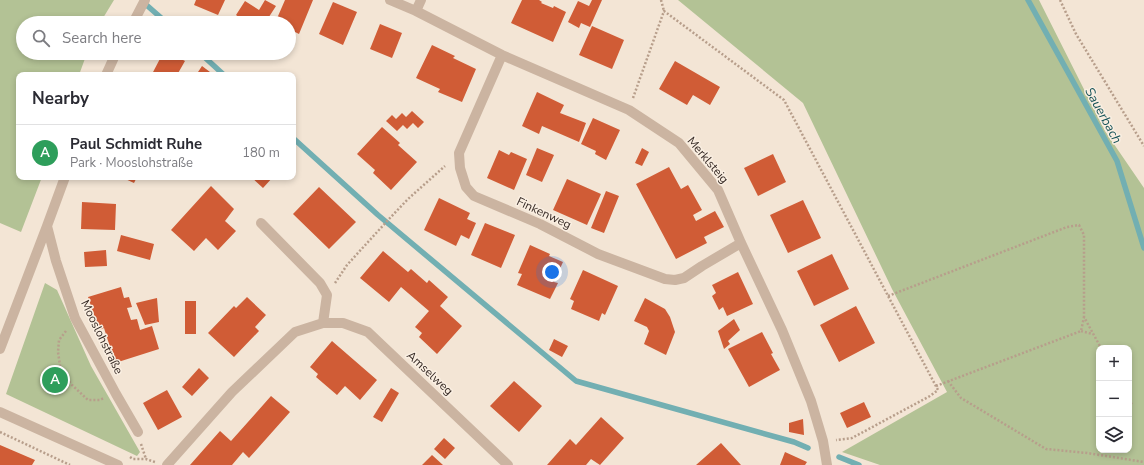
<!DOCTYPE html>
<html lang="en">
<head>
<meta charset="utf-8">
<style>
	body { margin:0; font-family:"Nunito Sans",sans-serif; background:#f7f7f7; color:#2b2b33 }
	.controls { position:absolute; right:12px; bottom:12px; display:grid; overflow:hidden; border-radius:8px; box-shadow:0 2px 6px #0003 }
	.controls button { width:36px; height:36px; display:grid; place-items:center; padding:0; border:0; border-bottom:1px solid #e1e1e2; background:#fff; color:#2b2b33; font:20px sans-serif }
	.you { position:absolute; left:552px; top:272px; width:14px; height:14px; margin:-10px; border:3px solid #fff; border-radius:50%; background:#1a73e8; box-shadow:0 0 0 6px #1a73e833 }
	.badge { display:grid; place-items:center; width:26px; height:26px; border-radius:50%; background:#175459; color:#fff; font-size:13px; font-weight:700 }
	.pin { position:absolute; translate:-50% -50%; border:2px solid #fff; box-shadow:0 1px 4px #0006 }
	.list { margin:0; padding:0; list-style:none }
	h2 { display:flex; justify-content:space-between; align-items:center; height:52px; margin:0; padding:0 16px; font-size:17px }
	h2 small { font-size:13px; font-weight:400; color:#7c7c81 }
	.list li { display:grid; grid-template-columns:26px 1fr auto; gap:12px; align-items:center; box-sizing:border-box; height:56px; padding:0 16px; border-top:1px solid #e1e1e2 }
	.list b { display:block; font-size:15px; white-space:nowrap }
	.list p { margin:0; font-size:13px; white-space:nowrap; color:#7c7c81 }
	.list em { font-size:13px; font-style:normal; color:#7c7c81 }
	.icon { flex:none; width:22px; height:22px; fill:none; stroke:currentColor; stroke-width:2; stroke-linecap:round; stroke-linejoin:round }
	.map { position:relative; flex:none; width:1144px; height:465px; overflow:hidden }
	.search { position:absolute; background:#fff; box-shadow:0 2px 6px #0003; left:16px; top:16px; width:280px; height:44px; display:flex; align-items:center; gap:10px; box-sizing:border-box; padding:0 14px; border-radius:22px; color:#7c7c81; font-size:15px }
	.panel { position:absolute; background:#fff; box-shadow:0 2px 6px #0003; left:16px; top:72px; width:280px; height:108px; border-radius:8px }
	.map>svg:first-child { display:block }
	.green { fill:#b3c295; fill-rule:evenodd }
	.lines { fill:none; stroke-linecap:round; stroke-linejoin:round }
	.stream { stroke:#72afb2; stroke-width:5.5 }
	.building { fill:#d05c36 }
	.path { stroke:#b79e8b; stroke-width:2.5; stroke-dasharray:2 2; stroke-linecap:butt }
	.minor { stroke:#cbb4a1; stroke-width:10 }
	.labels { text-anchor:middle; stroke-width:3; stroke-linejoin:round; paint-order:stroke }
	.street-label { font-size:12px; fill:#352924; stroke:#faefe2 }
	.water-label { font-size:13px; font-style:italic; fill:#175459; stroke:#faefe2 }
</style>
</head>
<body>
<div class="map">
<svg width="1144" height="465" viewBox="0 0 1144 465">
	<rect width="100%" height="100%" fill="#f3e5d5"/>
	<path class="green" d="M0,0H114L100,23H23V53H87L79,75H19V177H42L21,232L0,223Z
		M678,0H1039L1105,131L1144,188V465H880L842,452L947,392L892,289L803,103ZM1099,348H1129V450H1099Z
		M45,283L57,290L91,366L140,452L137,456L6,394Z"/>
	<g class="lines">
		<path class="stream" d="M1028,0L1117,161L1144,248
			M143,2L167,23
			M200,53L224,75
			M293,138L378,215L576,381L794,442L808,448
			M839,457L859,465"/>
	</g>
	<path class="building" d="M196,0H225L218,15L194,5Z
		M265,0L276,6L265,23H256L252,20L250,23H247L236,15L245,1L259,10Z
		M285,0H313L299,34L289,29V23H275Z
		M522,0H539L542,2L541,3L553,8L554,6L566,12L553,42L511,23Z
		M592,0H602L590,27L581,23L579,28L568,22L578,1L589,6Z
		M333,2L357,12L343,45L319,34Z
		M380,24L402,33L392,58L370,49Z
		M592,26L624,40L612,69L579,55Z
		M432,45L455,56L453,58L476,69L462,102L438,92L440,89L416,78Z
		M163,53H170L185,61L177,75H154L152,74Z
		M675,61L720,87L710,105L693,95L687,105L659,89Z
		M202,66L214,75H196Z
		M537,92L564,105L560,113L586,123L579,142L542,126L539,134L522,126Z
		M412,111L424,122L418,128L413,123L407,129L403,125L397,131L386,121L392,115L396,119L402,113L406,117Z
		M593,118L620,130L606,160L595,154L596,151L581,144Z
		M382,127L400,143L398,145L417,162L391,190L373,173L375,170L357,154Z
		M537,148L554,155L542,182L526,175Z
		M642,148L649,152L642,166L635,163Z
		M499,150L509,155L511,152L527,159L514,190L487,178Z
		M773,154L786,182L758,196L744,168Z
		M669,167L681,189L688,185L702,210L693,215L696,221L715,211L724,227L704,237L707,243L676,259L636,184Z
		M121,177H137L134,183Z
		M251,177H273L263,188Z
		M567,179L601,194L587,225L553,210Z
		M211,186L234,209L225,221L236,231L218,250L206,238L194,251L171,230Z
		M319,187L356,222L329,249L293,214Z
		M606,191L619,196L604,233L591,228Z
		M439,198L470,213L467,219L476,223L469,239L461,235L456,246L424,230Z
		M803,200L821,238L788,253L770,215Z
		M82,202L116,204L115,230L81,229Z
		M485,223L515,235L501,268L471,255Z
		M121,235L154,244L150,260L117,251Z
		M530,245L550,254L549,256L563,262L554,282L558,283L550,299L517,285L522,274L518,273Z
		M106,250L107,266L85,267L84,252Z
		M383,251L408,272L411,269L427,283L429,280L448,297L440,306L462,326L437,354L419,337L422,333L415,327L429,311L401,287L389,302L360,278Z
		M832,254L849,289L814,306L797,271Z
		M583,270L618,286L605,315L602,313L599,321L571,309L574,301L570,299Z
		M738,272L753,304L727,316L723,307L719,310L712,296L716,293L712,285Z
		M121,287L124,298L129,297L132,307L127,308L131,320L137,319L140,330L152,326L159,349L115,363L104,328L99,330L88,297Z
		M247,297L266,315L255,327L259,331L234,357L208,333L234,306L236,308Z
		M157,298L159,322L145,325L136,303Z
		M645,298L665,309L670,317L675,332L666,355L644,344L649,331L647,327L634,321Z
		M185,301H196V334H185Z
		M856,306L875,343L839,362L820,325Z
		M734,319L740,330L728,341L730,344L724,349L718,331Z
		M762,332L773,353L771,354L780,370L749,387L728,349Z
		M554,339L568,346L562,357L549,350Z
		M332,341L377,380L360,400L345,386L337,395L316,377L318,374L310,367Z
		M199,368L209,378L192,396L182,387Z
		M514,381L542,406L519,432L490,406Z
		M391,388L399,393L382,422L373,417Z
		M167,390L182,417L158,430L143,403Z
		M271,396L290,412L249,458L243,452L232,465H190L220,431L231,441Z
		M864,402L871,417L847,428L840,413Z
		M601,417L624,438L600,465L591,459L586,465H547L570,439L576,445Z
		M803,419L804,435L789,432V423Z
		M444,438L455,448L445,459L434,449Z
		M721,443L741,465H696Z
		M0,445L35,460L32,465H0Z
		M785,452L807,462L805,465H780Z
		M432,455L443,465H422Z"/>
	<g class="lines">
		<path class="path" d="M661,0L664,11
			M1060,0L1076,34L1144,146
			M633,98L664,11L784,100L938,390L930,396L852,438L836,440
			M335,283L347,265L389,219L408,199L445,166
			M888,296L1067,227L1079,225L1084,235V317L1101,348
			M66,331L59,340L58,352L61,372L72,385L88,400H100L104,398
			M1081,331L1093,334
			M948,381L961,398L1046,449L1087,453L1144,462
			M936,386L1081,331L1084,317
			M1129,399L1132,405
			M0,432L70,465
			M141,444L146,459
			M130,457L133,459H146L155,462"/>
		<path class="minor" d="M390,0L416,11L421,0
			M416,11L502,55L629,110L679,143L718,190L741,243L782,330L811,401L823,441L827,465
			M133,23L145,0
			M502,55L459,153L460,168L466,187L474,196L540,224L598,254L665,279L675,280L684,278L702,266L741,243
			M106,75L116,53
			M261,223L320,283L327,295L323,323
			M47,226L56,261L75,318L116,394L138,432
			M0,349L47,226L65,177
			M0,412L118,465
			M167,465L232,392L295,332L323,323H343L368,332L508,465"/>
	</g>
	<g class="labels">
		<g class="street-label">
			<text transform="translate(708 160) rotate(50)" y="4">Merklsteig</text>
			<text transform="translate(544 213) rotate(25)" y="4">Finkenweg</text>
			<text transform="translate(102 337) rotate(64)" y="4">Mooslohstraße</text>
			<text transform="translate(430 373) rotate(43)" y="4">Amselweg</text>
		</g>
		<g class="water-label">
			<text transform="translate(1104 115) rotate(61)" y="5">Sauerbach</text>
		</g>
	</g>
</svg>
<div class="controls">
<button>+</button>
<button>−</button>
<button><svg class="icon" aria-label="layers" viewBox="0 0 24 24"><path d="M12 4l9 5-9 5-9-5zM3 14l9 5 9-5"/></svg></button>
</div>
<div class="you"></div>
<div class="pin badge" style="left:55px;top:380px;background:#2e9e5b">A</div>
<div class="search"><svg class="icon" aria-label="search" viewBox="0 0 24 24"><circle cx="10" cy="10" r="6"/><path d="M15 15l6 6"/></svg>Search here</div>
<section class="panel">
<h2>Nearby<small></small></h2>
<ul class="list">
<li><span class="badge" style="background:#2e9e5b">A</span><div><b>Paul Schmidt Ruhe</b><p>Park · Mooslohstraße</p></div><em>180 m</em></li>
</ul>
</section>
</div>
</body>
</html>
